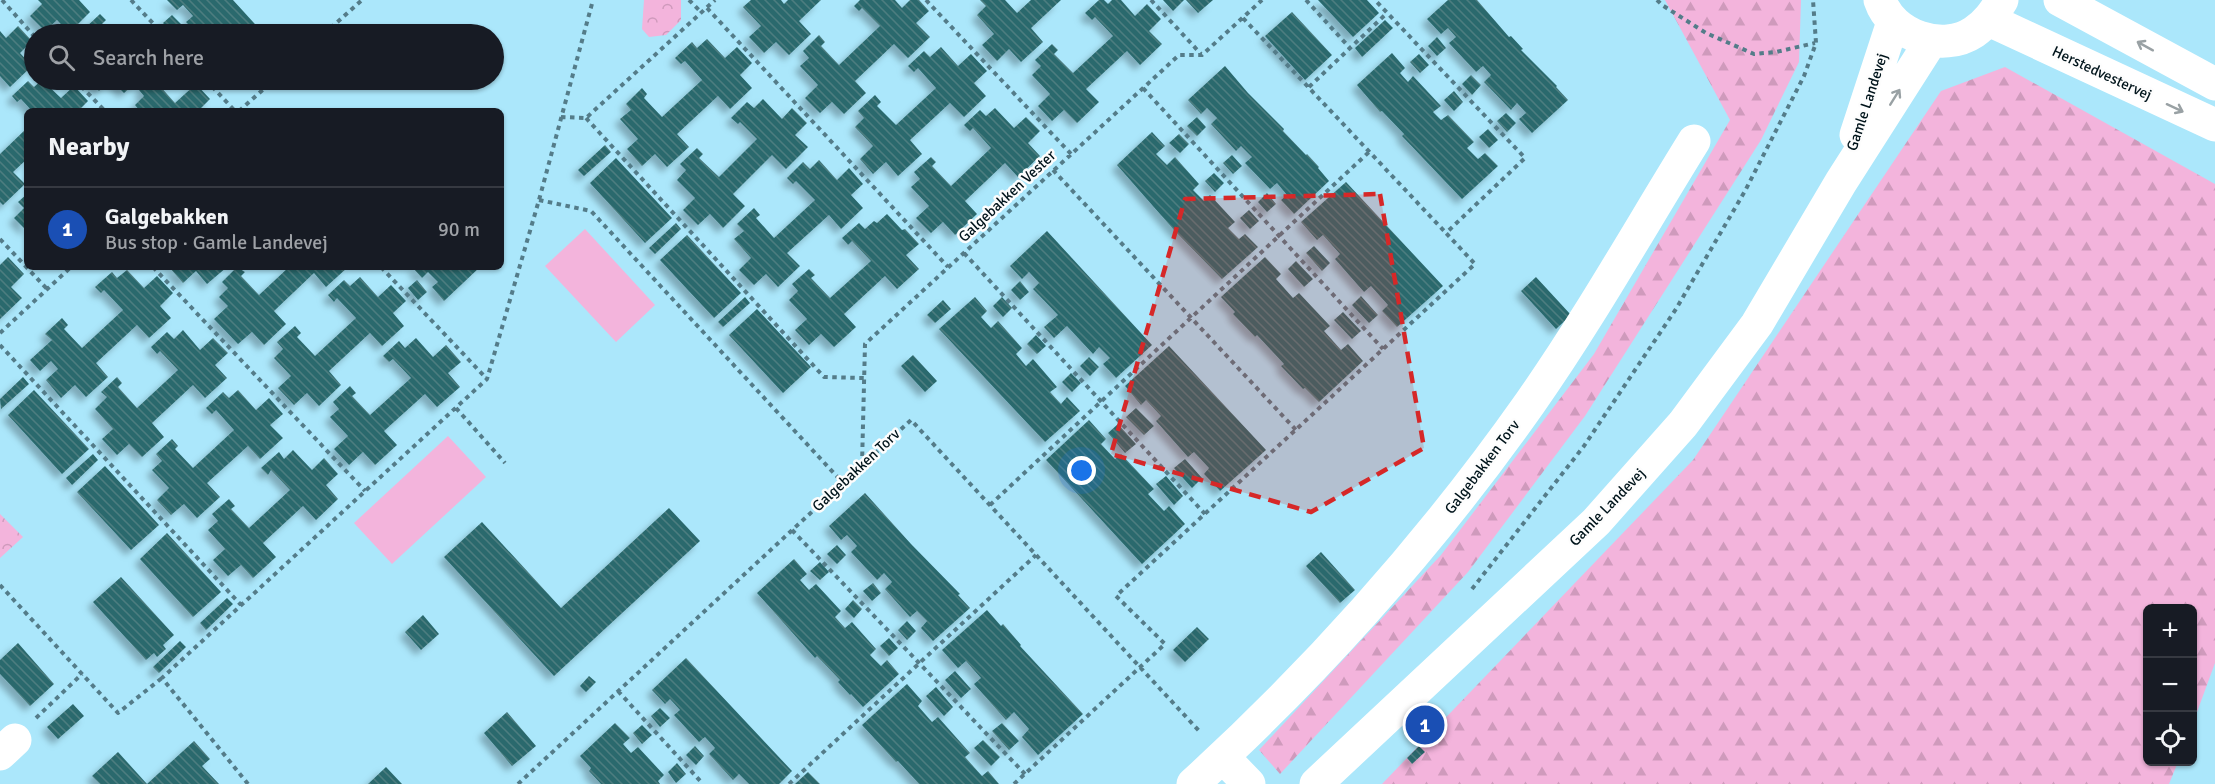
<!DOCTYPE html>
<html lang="en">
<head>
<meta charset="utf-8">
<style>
	body { margin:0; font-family:Signika,sans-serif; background:#20242c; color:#f1f3f6 }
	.controls { position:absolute; right:18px; bottom:18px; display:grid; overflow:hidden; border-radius:9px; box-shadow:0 2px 4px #0004 }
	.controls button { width:54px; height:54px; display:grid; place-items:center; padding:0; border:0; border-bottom:2px solid #363941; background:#171b24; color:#f1f3f6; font:30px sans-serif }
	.you { position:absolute; left:1082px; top:471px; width:21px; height:21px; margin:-15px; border:4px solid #fff; border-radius:50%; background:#1a73e8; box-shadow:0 0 0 9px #1a73e833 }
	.badge { display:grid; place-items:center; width:39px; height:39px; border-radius:50%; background:#cb9f8a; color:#fff; font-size:20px; font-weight:700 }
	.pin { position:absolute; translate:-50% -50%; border:3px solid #fff; box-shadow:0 2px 6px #0006 }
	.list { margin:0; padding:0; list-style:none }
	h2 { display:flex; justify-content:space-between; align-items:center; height:78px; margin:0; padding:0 24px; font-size:26px }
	h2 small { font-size:20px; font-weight:400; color:#9ea1a6 }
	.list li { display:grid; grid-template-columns:39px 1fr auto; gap:18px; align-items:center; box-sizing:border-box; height:84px; padding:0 24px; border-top:2px solid #363941 }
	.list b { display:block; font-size:22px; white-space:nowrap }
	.list p { margin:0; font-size:20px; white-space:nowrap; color:#9ea1a6 }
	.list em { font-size:20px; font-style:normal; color:#9ea1a6 }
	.icon { flex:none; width:33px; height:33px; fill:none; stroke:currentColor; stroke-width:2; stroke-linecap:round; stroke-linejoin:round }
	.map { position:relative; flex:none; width:2215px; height:784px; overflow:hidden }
	.search { position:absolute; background:#171b24; box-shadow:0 2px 4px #0004; left:24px; top:24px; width:480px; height:66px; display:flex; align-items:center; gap:15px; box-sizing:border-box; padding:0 21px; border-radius:33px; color:#9ea1a6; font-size:22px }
	.panel { position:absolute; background:#171b24; box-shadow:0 2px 4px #0004; left:24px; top:108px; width:480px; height:162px; border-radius:9px }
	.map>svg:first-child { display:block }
	.grass { fill:#f3b4dc }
	.forest { fill:url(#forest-firs) }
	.park { fill:url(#park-crowns) }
	.building { fill:url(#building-back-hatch); filter:url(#shadow) }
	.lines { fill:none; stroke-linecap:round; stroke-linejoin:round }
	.path { stroke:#547c89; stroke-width:4; stroke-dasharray:4.5 4.5; stroke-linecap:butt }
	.minor { stroke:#fff; stroke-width:33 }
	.tertiary { stroke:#fff; stroke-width:33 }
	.oneway { stroke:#99a1a4 }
	.marked { fill:#d62828; fill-opacity:0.2; stroke:#d62828; stroke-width:4.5; stroke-dasharray:12 8; stroke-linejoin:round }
	.labels { text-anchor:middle; stroke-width:5; stroke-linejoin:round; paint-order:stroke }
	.street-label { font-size:15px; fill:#00141b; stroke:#fdfdfd }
</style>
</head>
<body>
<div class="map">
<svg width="2215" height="784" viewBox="0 0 2215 784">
	<defs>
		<pattern id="forest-firs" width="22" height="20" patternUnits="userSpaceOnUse" patternTransform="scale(1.5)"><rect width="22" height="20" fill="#f3b4dc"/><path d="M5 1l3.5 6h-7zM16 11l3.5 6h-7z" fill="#cf9abc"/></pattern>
		<pattern id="park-crowns" width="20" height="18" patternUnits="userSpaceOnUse" patternTransform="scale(1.5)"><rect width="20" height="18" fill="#f3b4dc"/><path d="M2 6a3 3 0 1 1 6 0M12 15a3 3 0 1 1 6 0" fill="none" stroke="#cf9abc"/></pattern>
		<pattern id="building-back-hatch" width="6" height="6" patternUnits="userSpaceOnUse" patternTransform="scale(1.5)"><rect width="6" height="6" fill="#2c696d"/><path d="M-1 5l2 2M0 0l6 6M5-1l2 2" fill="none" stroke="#4e7d80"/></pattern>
		<filter id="shadow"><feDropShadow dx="-5.5" dy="5.5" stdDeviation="3" flood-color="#0004"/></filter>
	</defs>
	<rect width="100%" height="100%" fill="#abe7fb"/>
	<path class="grass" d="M585,229L655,305L616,342L545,266Z
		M448,436L486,477L392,564L354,523Z"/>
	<path class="forest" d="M1665,0H1801L1799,62L1761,140L1585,416L1468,572L1280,774L1259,750L1441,555L1594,354L1730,120Z
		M2005,67L2215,184V663L2193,723L2192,608H2148V762H2178L2169,784H1382L1693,460L1941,91Z"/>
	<path class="park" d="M644,0H681V20L666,35L649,37L642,29Z
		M0,514L23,537L0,558Z"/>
	<path class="building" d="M38,0H79L90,12L69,33L57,20L45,31L30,16L42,4Z
		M167,0H233L264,34H198L186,22L193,16L183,5L177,10Z
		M751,0H781L784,4L788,0H821L799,21L811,34L789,55L776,42L764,53L749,37L761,26L743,7Z
		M860,0H895L902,8L910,0H919L929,11L916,23L930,37L908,58L894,44L855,81L866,93L844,114L832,102L820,113L805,98L818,85L800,66L809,58L803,51L819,35L825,42L821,46L839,65L880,26L862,8L859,11L854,6Z
		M980,0H1005L1017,13L1031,0H1061L1031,28L1043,42L1021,62L1009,49L997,61L982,45L994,34L977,15L986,6Z
		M1099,0H1104L1108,4L1112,0H1121L1135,16L1147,4L1161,19L1149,31L1162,44L1140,65L1127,51L1086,89L1099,102L1077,123L1064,110L1052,121L1038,106L1050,94L1032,75L1041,66L1035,60L1052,44L1058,50L1054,54L1073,73L1113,36L1095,17L1092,20L1085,13Z
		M1163,0H1184L1173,11Z
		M1186,0H1213L1198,13Z
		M1318,0H1367L1379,13L1353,37Z
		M1448,0H1477L1509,37L1511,36L1523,49L1521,50L1557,86L1556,87L1568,100L1532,133L1519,119L1526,113L1517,103L1511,110L1484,82L1491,75L1483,66L1476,72L1449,43L1456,37L1448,28L1441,34L1427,19Z
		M1292,12L1332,55L1305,80L1265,36Z
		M100,14L106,20L102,24L112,34H88L84,29Z
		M172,15L182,25L173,34L163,23Z
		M1385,20L1393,28L1362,57L1355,48Z
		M141,24L150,34H130Z
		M18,26L32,41L20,53L32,66L10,87L0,76V31L6,38Z
		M1437,37L1446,48L1437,56L1428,46Z
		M707,39L725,58L737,47L752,63L740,75L752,88L730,109L718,96L677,134L689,147L667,167L655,154L642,166L627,149L638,139L620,119L631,110L626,104L642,88L647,94L644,98L662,117L702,80L685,61L681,64L675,58L692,42L697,48Z
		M941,47L958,66L971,54L987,71L974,83L986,96L964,117L950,103L910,140L922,154L898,176L886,162L873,174L860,159L873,146L855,127L864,118L858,111L875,95L881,102L877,106L896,125L936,88L918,68L914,72L908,66L924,51L930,57Z
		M1392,53L1405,68L1400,73L1408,82L1413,76L1441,106L1433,112L1441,120L1448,115L1474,142L1467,148L1478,159L1485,153L1498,166L1462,199L1402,136L1404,134L1382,111L1380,112L1357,85Z
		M1419,54L1429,65L1420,73L1410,62Z
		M1225,66L1248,93L1284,129L1283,131L1306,155L1307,154L1319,167L1318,168L1329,181L1294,214L1281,200L1287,195L1277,183L1270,189L1245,163L1252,157L1241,146L1236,151L1211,124L1217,118L1207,108L1201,114L1188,100Z
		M1471,75L1481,85L1472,95L1462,84Z
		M42,80L61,98L74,86L88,101L78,111H32L21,99L17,102L12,96L28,81L34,87Z
		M88,80H139L124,93L111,80L99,91Z
		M150,80H162L158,84L175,103L196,84L210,99L198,111H140L135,105L144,96L139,90Z
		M1454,91L1463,102L1454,111L1444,100Z
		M763,99L782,119L792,108L807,123L795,135L808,147L786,169L772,155L733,194L745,206L723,228L710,214L698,225L683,210L695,198L677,180L686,170L680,164L697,148L703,154L699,158L719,177L757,139L740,122L738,124L731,118L747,102L754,108Z
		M995,108L1014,128L1026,117L1040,131L1028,143L1040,156L1018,177L1005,163L965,201L977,214L955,235L943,222L931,233L916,218L929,206L911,187L920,179L914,172L931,157L936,162L932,166L951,186L991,148L973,128L970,131L964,125L980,110L986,116Z
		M1506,113L1516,123L1507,132L1497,121Z
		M1197,117L1206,127L1197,136L1187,126Z
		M27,128V159L13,172L25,184L3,205L0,202V154Z
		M1488,129L1498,140L1489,148L1479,137Z
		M1152,132L1165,146L1156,154L1167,165L1175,157L1199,184L1193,190L1204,201L1210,195L1235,222L1228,228L1239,239L1245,234L1258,247L1222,279L1174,230L1117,165Z
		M1179,134L1189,144L1180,153L1169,143Z
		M605,145L611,152L584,176L578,170Z
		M1232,155L1242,166L1233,174L1223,163Z
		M616,158L672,218L645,243L590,183Z
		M819,160L837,180L849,168L863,184L851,195L863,208L841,229L829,215L787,253L800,266L778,287L766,274L754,285L739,270L751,258L734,239L744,231L737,224L754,208L760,215L756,218L774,238L815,200L796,181L793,184L787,178L803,162L810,169Z
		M1214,173L1224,183L1215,192L1205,181Z
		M1346,182L1443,286L1397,327L1382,311L1388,305L1371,286L1364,292L1335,259L1340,254L1323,235L1317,240L1301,222Z
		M1267,193L1276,204L1267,212L1258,202Z
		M27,194V231L14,218L24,208L18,202Z
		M1249,210L1259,221L1250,229L1240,218Z
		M887,214L902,230L905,229L919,244L906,255L919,269L897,289L885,276L844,314L856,327L834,347L821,334L809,345L795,330L807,319L789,300L798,291L792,284L809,269L815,275L811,278L830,298L871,261L852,241L848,245L842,238L859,223L865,229L874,221L877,223Z
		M676,223L681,229L655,254L649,248Z
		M1047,231L1152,345L1116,378L1103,364L1110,358L1099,347L1093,354L1067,326L1054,338L1044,327L1058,315L1033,289L1039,283L1029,272L1022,279L1010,266Z
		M687,235L741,293L714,318L660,260Z
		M1314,246L1330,263L1322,271L1306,253Z
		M8,257L24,274L11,287L22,298L0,319V265Z
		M1265,257L1281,274L1276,279L1293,298L1299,293L1330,326L1324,331L1341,350L1348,344L1363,361L1319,402L1305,388L1303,389L1281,366L1284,364L1257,335L1255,337L1233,314L1235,312L1221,297Z
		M1296,261L1313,279L1304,287L1288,269Z
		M169,267H227L207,284L196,271L183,283Z
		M237,267L245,272L241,276L259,295L289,267H348L326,287L314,273L274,311L286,324L264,345L252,332L238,344L214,319L228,306L219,297L228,288L222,282Z
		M412,267H480L444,301L432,287L438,282L428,272L422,278Z
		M127,270L144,288L157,276L173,293L160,306L171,318L149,338L137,325L96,363L108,377L86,397L75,385L61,398L46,380L58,369L51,361L40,371L30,360L52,340L45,334L62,318L68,325L64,329L82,348L123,310L104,290L101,293L95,287L112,272L117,278Z
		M360,277L378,297L391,285L406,301L393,313L404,326L382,346L370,333L329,371L341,385L319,406L307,393L294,405L278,388L291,376L274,358L283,349L277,342L295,326L301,333L297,337L315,356L356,318L337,298L334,302L328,295L344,280L350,286Z
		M1536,277L1571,315L1556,329L1521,291Z
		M417,280L427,292L418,300L408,288Z
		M1020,281L1029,292L1020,300L1011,290Z
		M1361,296L1378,315L1369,323L1352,305Z
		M745,297L750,303L723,327L718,322Z
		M975,297L987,311L981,317L991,328L998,321L1022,348L1016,354L1026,366L1033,359L1057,387L1050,392L1061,404L1067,397L1080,411L1045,442L939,329Z
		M1002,297L1012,308L1003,317L993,306Z
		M943,300L951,309L935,323L927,315Z
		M757,309L811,367L783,393L729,335Z
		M1343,312L1361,331L1352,339L1334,320Z
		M183,330L200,350L213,338L228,353L215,365L227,378L205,398L193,385L152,423L164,437L142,457L129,444L117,455L102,439L113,429L95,409L107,397L101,392L117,377L122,383L118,387L137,408L178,370L160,351L157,354L151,347L167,332L174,339Z
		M1036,335L1046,346L1037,354L1027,344Z
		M416,338L433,357L446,345L461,362L448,373L460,387L437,407L425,394L384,431L397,445L375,465L363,452L349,465L334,449L348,436L330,417L339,409L333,402L350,386L356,393L352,396L370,415L411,378L393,359L389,362L383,356L399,341L405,348Z
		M1169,346L1266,450L1220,491L1204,474L1209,468L1194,452L1188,457L1156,421L1161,416L1146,400L1141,405L1125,386Z
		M913,355L937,381L925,392L901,366Z
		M1089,357L1099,367L1090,376L1080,366Z
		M1071,373L1081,383L1072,392L1062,382Z
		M23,377L29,384L1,409L0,399Z
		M34,390L89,449L62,474L8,415Z
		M238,390L256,410L269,398L283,414L270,425L283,438L260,459L248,446L207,483L220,497L197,518L184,504L171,515L157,500L169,488L152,470L162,461L156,454L172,439L178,446L175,449L193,468L234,430L216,410L212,414L206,408L223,392L229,398Z
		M1136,408L1154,426L1144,435L1126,417Z
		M1089,420L1106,439L1101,444L1115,459L1121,454L1154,489L1148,494L1164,511L1169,506L1185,524L1142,564L1046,460Z
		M1118,424L1136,444L1125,453L1108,433Z
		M293,450L312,470L324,458L338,474L326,485L338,499L316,520L303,506L263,543L276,557L253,578L241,565L228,576L213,560L225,549L208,530L218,521L212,514L229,499L235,506L231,509L249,528L290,490L271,470L268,475L261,468L279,452L284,459Z
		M93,454L98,460L72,485L66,478Z
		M1185,459L1202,478L1192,488L1174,468Z
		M105,466L159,525L131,550L77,492Z
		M1166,476L1183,496L1174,505L1156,484Z
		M865,493L911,544L960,594L958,595L970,608L933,641L921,628L927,621L917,611L910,617L885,589L892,582L884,573L877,580L851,552L857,546L847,535L841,540L829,526Z
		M669,508L700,541L554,676L444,557L482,522L561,608Z
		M167,533L221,592L193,617L140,559Z
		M837,545L846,555L837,564L827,554Z
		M1321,552L1355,590L1340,603L1306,566Z
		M794,559L807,574L800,580L809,590L816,584L841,611L835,617L845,628L852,622L876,649L870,655L881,666L887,660L899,674L863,707L851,694L850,695L838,682L840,680L817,656L815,658L757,593Z
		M820,562L829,572L820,580L810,571Z
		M121,577L174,635L163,645L166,649L157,657L154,653L146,660L93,602Z
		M873,583L881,593L872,601L863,591Z
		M227,598L233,604L206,630L200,623Z
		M853,600L862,609L854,618L845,609Z
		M987,610L1001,626L1003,624L1021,645L1020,646L1083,714L1038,755L1022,737L1029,729L1014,712L1006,720L974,684L981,678L966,661L958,668L942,650Z
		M423,615L439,634L421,650L405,632Z
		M907,621L916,631L907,640L898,630Z
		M1197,627L1209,639L1185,662L1173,650Z
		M889,638L898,648L889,656L880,646Z
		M180,641L186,647L159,673L153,667Z
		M18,643L54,684L30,706L0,674V660Z
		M686,658L792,771L779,784H749L739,774L733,780L709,754L715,748L705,737L699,742L674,715L680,710L670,699L665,704L652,690Z
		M955,671L971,689L961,698L945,680Z
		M589,676L596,682L586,692L580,686Z
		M907,684L922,701L918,706L932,722L938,717L970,753L965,757L982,776L988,771L999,784H919L898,761L896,762L862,725Z
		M936,687L953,707L944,716L926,696Z
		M73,704L84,716L58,739L47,727Z
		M660,708L670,718L660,727L651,716Z
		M507,712L536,746L512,766L484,733Z
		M615,723L630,738L623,744L631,753L638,747L664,775L658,781L660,784H601L589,771L591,768L580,756Z
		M1002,723L1019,741L1009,750L992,731Z
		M642,725L652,735L642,744L633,733Z
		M983,740L1000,757L991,766L974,748Z
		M194,741L210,759L202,766L219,784H100L92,776L118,752L147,784Z
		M695,746L704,756L696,765L686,755Z
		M1419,746L1425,752L1412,764L1407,758Z
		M677,763L686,774L676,783L668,772Z
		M386,767L402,784H368Z
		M808,772L820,784H795Z"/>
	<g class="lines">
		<path class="path" d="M2,0L34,36
			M131,0L163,34
			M689,0L701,12
			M926,0L1071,154
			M1151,0L1201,54
			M1306,0L1350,48
			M1657,0L1662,5L1706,33L1754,54L1776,52L1815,43
			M707,8L948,267
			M1243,18L1446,233
			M324,34L362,0
			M75,80L105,111
			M206,80L235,111
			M1309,87L1387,13
			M1143,88L1383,349
			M239,111L274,80
			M561,117L586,118L715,0
			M586,118L824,377L864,378
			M1053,170L1296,430
			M539,200L591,211L843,483
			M0,239L47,289
			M964,253L1205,514
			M153,267L365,491
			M381,267L487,379
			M0,333L71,267
			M0,345L241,605
			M456,408L505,463
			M862,465L865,344L1179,55H1202L1262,0
			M990,505L1369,152
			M792,530L1025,774
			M0,585L118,713L162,678
			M1472,589L1584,446L1676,309L1745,191L1804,76L1816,43L1813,0
			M618,691L703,784
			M36,718L82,674
			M248,784L162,678L487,379L539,200L593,0
			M518,784L911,420L1201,733
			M789,784L1036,555
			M1014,784L1165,644L1116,596L1475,264L1446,233L1525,158L1375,0"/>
		<path class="minor" d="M0,754L15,740
			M1223,757L1249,784
			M1193,784C1318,670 1432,542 1530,403C1589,319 1640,228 1694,141"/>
		<path class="tertiary" d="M1880,0C1892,36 1943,53 1974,32C1987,23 1994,13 2002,0
			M2060,0L2215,84
			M1989,20L2215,125
			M1856,135L1893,22
			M1316,784L1596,522L1683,424L1757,324L1841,182L1931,41"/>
	</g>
	<defs><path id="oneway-shaft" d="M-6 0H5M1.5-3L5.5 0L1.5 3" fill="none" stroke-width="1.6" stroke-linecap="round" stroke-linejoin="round" transform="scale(1.5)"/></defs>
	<g class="oneway">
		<use href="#oneway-shaft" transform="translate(2145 46) rotate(-151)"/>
		<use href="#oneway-shaft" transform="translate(1895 97) rotate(-58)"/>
		<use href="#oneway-shaft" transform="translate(2175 108) rotate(25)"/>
	</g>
	<path class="marked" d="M1380,194L1424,448L1311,512L1111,454L1185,199Z"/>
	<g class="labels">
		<g class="street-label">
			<text transform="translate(2102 73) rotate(25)" y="5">Herstedvestervej</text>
			<text transform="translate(1867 102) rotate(-72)" y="5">Gamle Landevej</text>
			<text transform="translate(1007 196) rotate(-43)" y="5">Galgebakken Vester</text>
			<text transform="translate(1482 467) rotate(-53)" y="5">Galgebakken Torv</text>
			<text transform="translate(856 470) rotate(-43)" y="5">Galgebakken Torv</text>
			<text transform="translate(1607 507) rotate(-46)" y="5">Gamle Landevej</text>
		</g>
	</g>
</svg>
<div class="controls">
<button>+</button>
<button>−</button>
<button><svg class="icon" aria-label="locate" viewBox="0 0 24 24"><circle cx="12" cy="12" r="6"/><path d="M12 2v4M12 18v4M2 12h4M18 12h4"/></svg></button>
</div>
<div class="you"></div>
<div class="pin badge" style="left:1425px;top:725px;background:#1a4fb4">1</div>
<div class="search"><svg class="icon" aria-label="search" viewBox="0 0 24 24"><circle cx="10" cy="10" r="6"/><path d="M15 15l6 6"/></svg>Search here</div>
<section class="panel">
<h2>Nearby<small></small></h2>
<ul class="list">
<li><span class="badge" style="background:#1a4fb4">1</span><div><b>Galgebakken</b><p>Bus stop · Gamle Landevej</p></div><em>90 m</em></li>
</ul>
</section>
</div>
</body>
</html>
